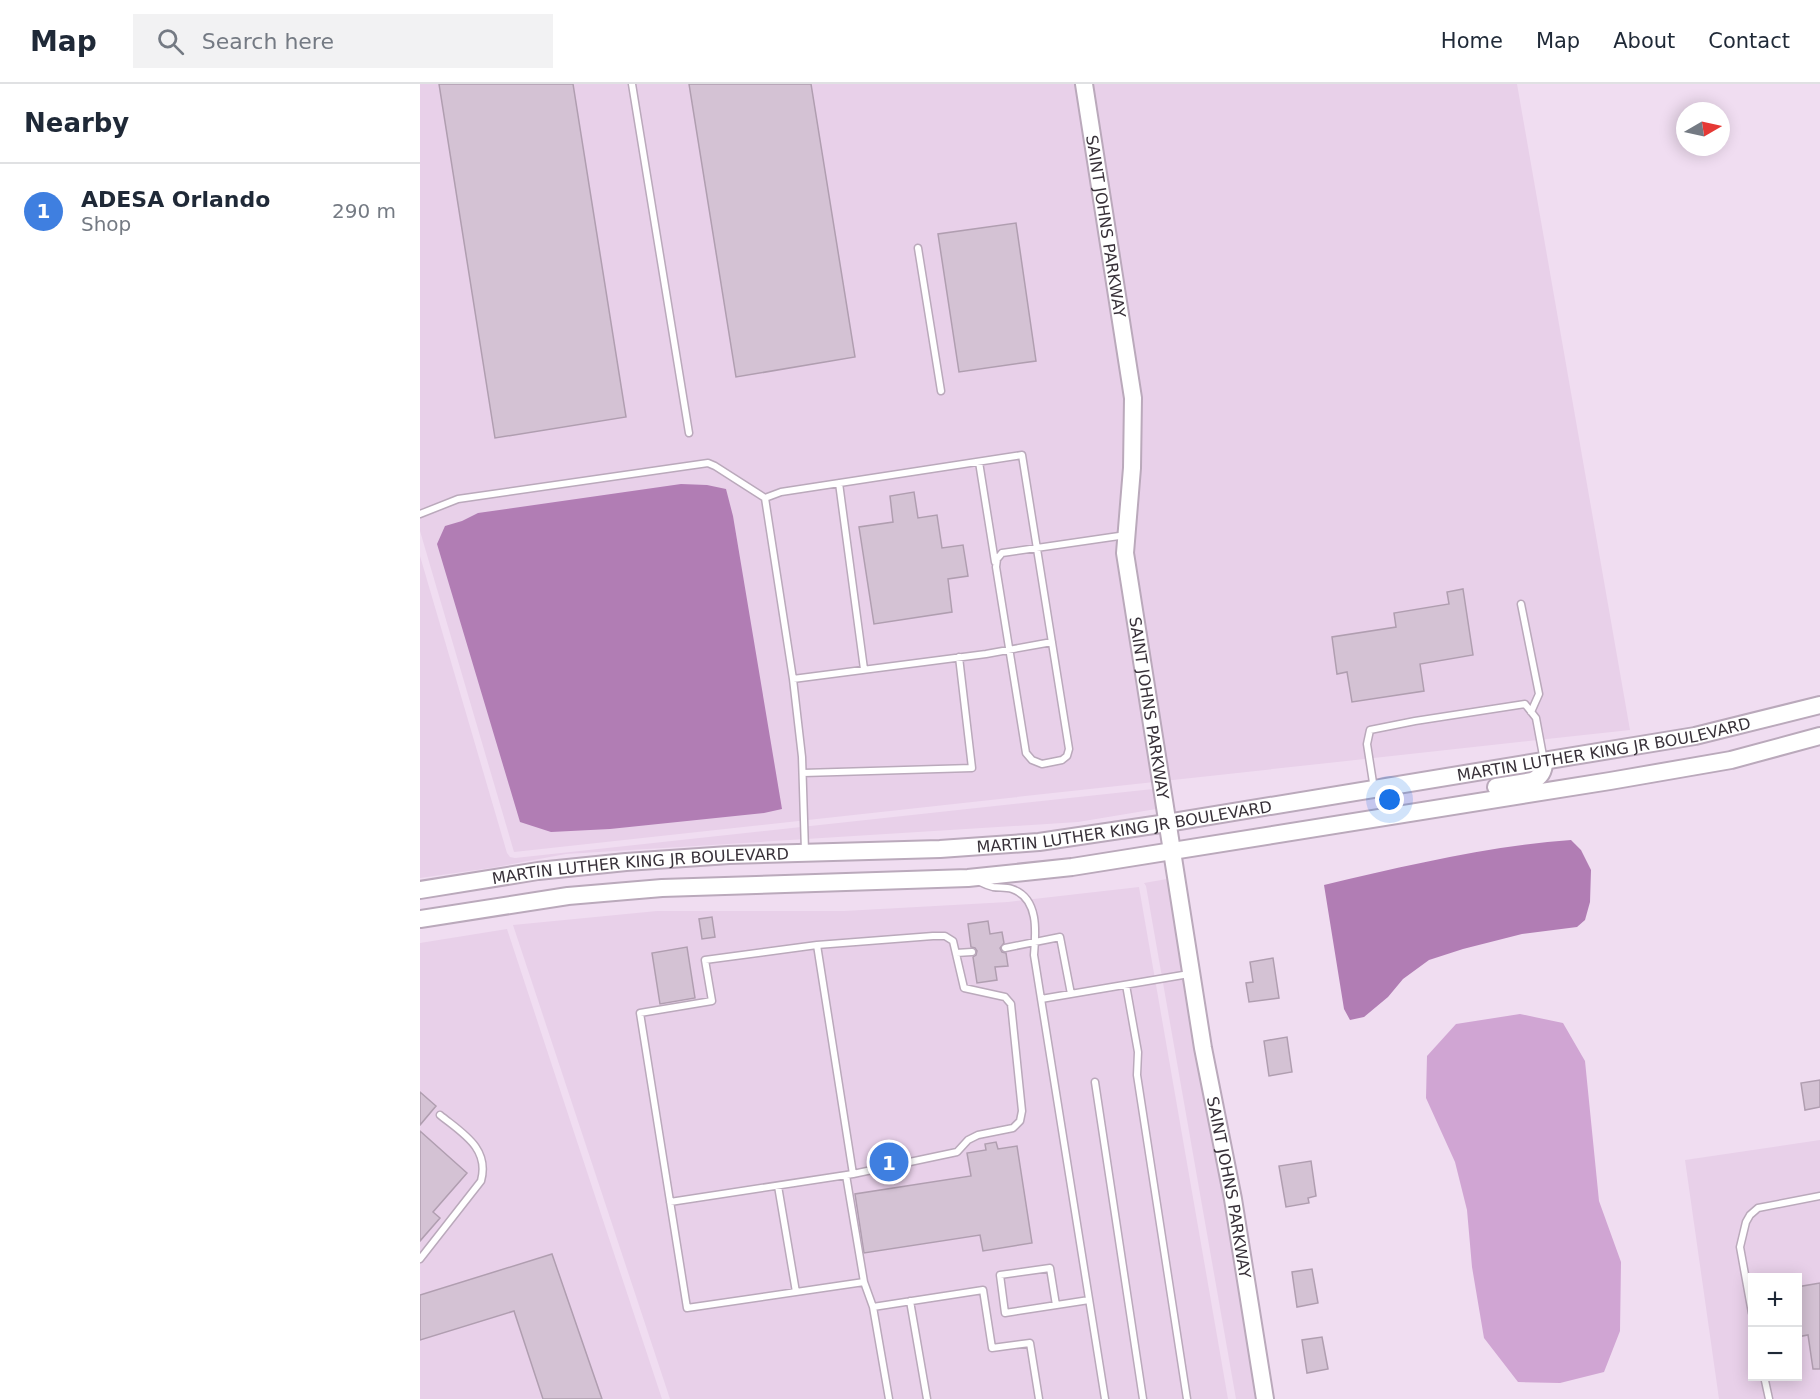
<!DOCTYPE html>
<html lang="en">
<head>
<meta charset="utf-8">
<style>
	body { margin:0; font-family:"DejaVu Sans",sans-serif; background:#f2f2f3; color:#1f2937 }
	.controls { position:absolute; right:18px; bottom:18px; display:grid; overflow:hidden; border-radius:0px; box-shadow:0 3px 15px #0003 }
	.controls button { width:54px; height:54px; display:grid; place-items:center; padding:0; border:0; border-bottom:2px solid #e0e1e3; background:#fff; color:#1f2937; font:30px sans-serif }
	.compass { position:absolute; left:1256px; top:18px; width:54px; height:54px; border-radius:50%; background:#fff; box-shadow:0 3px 15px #0003; rotate:81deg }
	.you { position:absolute; left:970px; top:716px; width:21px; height:21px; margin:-15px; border:4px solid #fff; border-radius:50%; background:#1a73e8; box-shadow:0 0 0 9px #1a73e833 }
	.badge { display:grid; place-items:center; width:39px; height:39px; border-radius:50%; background:#0c9529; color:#fff; font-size:20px; font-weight:700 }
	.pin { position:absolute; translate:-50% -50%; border:3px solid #fff; box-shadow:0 2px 6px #0006 }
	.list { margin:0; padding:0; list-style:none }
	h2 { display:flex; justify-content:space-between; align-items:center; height:78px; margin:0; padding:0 24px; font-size:26px }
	h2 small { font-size:20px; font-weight:400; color:#747a83 }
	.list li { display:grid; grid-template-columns:39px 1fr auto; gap:18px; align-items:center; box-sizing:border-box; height:96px; padding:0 24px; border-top:2px solid #e0e1e3 }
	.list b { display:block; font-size:22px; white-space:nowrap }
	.list p { margin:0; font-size:20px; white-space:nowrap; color:#747a83 }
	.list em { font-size:20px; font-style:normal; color:#747a83 }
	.icon { flex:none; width:33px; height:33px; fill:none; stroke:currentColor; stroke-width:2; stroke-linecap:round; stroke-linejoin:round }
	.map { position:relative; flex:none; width:1400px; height:1315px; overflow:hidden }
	header { display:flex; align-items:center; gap:36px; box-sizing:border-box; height:84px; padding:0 30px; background:#fff; border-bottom:2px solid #e0e1e3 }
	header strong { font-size:28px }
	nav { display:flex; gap:33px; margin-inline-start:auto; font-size:21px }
	.search { width:420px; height:54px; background:#f2f2f3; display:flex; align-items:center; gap:15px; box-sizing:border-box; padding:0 21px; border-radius:0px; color:#747a83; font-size:22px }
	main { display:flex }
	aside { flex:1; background:#fff }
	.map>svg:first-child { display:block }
	.built { fill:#e8d0e9; fill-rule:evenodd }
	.green { fill:#d0a5d3 }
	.water { fill:#b17db4 }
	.building { fill:#d4c2d4; stroke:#b09eb0; stroke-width:1.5 }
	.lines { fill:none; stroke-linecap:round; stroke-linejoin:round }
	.lane-casing { stroke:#baa9bb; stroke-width:9 }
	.secondary-casing { stroke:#baa9bb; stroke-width:20 }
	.lane { stroke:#fff; stroke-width:6 }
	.secondary { stroke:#fff; stroke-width:16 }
	.labels { text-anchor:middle; stroke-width:6; stroke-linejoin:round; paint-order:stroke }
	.street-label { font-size:16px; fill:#383139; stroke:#fdebfe }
</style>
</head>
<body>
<header>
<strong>Map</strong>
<div class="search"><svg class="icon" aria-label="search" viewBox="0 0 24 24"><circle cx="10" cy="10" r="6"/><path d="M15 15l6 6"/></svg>Search here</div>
<nav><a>Home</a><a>Map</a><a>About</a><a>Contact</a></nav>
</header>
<main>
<aside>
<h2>Nearby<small></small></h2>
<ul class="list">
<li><span class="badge" style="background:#3f7fe0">1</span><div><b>ADESA Orlando</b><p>Shop</p></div><em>290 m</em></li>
</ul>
</aside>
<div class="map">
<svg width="1400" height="1315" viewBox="0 0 1400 1315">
	<rect width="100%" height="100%" fill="#f0ddf1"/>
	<path class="built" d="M0,0H1097L1210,646L94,768L0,447Z
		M0,472L87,769L90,773L95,774L733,705L736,725L658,738L146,770L71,784L0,794Z
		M747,795L774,965L805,1116L836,1315H816L726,802L724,799Z
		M719,803L808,1315H250L93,841L237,827H424L588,818Z
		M87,845L242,1315H0V859Z
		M1400,1056V1315H1299L1265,1076ZM1332,1194H1378V1292H1332Z"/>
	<path class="green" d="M1100,930L1143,939L1165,977L1179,1117L1201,1178L1200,1247L1184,1288L1140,1299L1098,1298L1064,1254L1052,1183L1047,1126L1035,1078L1006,1014L1007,972L1036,940Z"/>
	<path class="water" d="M261,400L287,401L306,405L313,432L362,725L344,729L190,745L131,748L100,738L17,460L25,442L42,437L58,429Z
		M1151,756L1161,766L1171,786L1170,818L1165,836L1157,843L1102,850L1043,865L1009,876L983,895L968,913L944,933L930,936L924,925L904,801C985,782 1068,762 1151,756Z"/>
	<path class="building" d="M19,0H153L206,333L75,354Z
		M269,0H391L435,273L316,293Z
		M596,139L616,277L539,288L518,150Z
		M494,408L498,434L517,431L522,464L543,461L548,492L528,495L532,528L454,540L439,443L473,438L470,412Z
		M1043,505L1053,571L1000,580L1004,607L932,618L927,588L917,590L912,553L976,543L974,529L1029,520L1027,508Z
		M292,833L295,853L282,855L279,835Z
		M568,837L570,850L582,848L584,859L580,864L582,868L586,869L588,882L575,883L577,896L557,899L553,873L556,871L557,867L555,864L551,863L548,840Z
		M267,863L275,914L240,920L232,869Z
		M853,874L859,914L829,918L826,899L833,898L830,878Z
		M867,953L872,988L849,992L844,957Z
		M1400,996V1023L1385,1026L1381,999Z
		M0,1008L16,1022L0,1041Z
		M0,1047L47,1089L13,1128L20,1134L0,1157Z
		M576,1058L578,1065L597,1062L612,1159L563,1167L560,1151L444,1169L435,1110L551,1092L547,1069L566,1066L565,1060Z
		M891,1077L896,1112L888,1114L889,1119L866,1123L859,1082Z
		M132,1170L182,1315H123L94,1227L0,1256V1211Z
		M892,1185L898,1219L877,1223L872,1188Z
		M1400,1199V1285H1393L1388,1251L1377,1253V1203Z
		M902,1253L908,1285L887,1289L882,1256Z"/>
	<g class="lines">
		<g class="lane-casing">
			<path id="lane" d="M212,0L269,349
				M498,164L521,307
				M559,378L575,478
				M419,399L444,585
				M0,430L38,415L288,379L295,382L345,414
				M1101,520L1119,610L1111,628
				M632,558L566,570L373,595L345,414L361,408L602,371L649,665L647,672L642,676L622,680L612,676L606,669L576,483L577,475L582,469L706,451
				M373,595L382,673L385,767
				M383,689L552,684L539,573
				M954,705L947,660L950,646L995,637L1105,620L1116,634L1124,677
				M560,798C564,800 569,802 573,803C579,804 586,803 592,805C619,814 616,848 614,871L685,1315
				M397,861L513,852H525L533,857L544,904L585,913L591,920L602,1027L600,1037L593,1044L558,1051L548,1056L537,1068L433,1090
				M585,864L640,853L651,910
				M536,869L552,868
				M706,901L718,968L717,991L767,1315
				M621,915L769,890
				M675,998L723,1315
				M426,1091L444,1198
				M358,1102L376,1208
				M250,1118L433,1090L397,861L285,876L292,917L220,929L267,1224L444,1198L453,1223
				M0,1175L61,1097C70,1064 42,1049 20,1031
				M490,1217L507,1315
				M636,1221L630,1184L580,1191L585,1229L669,1216
				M1332,1229L1320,1163L1326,1138L1330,1131L1338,1124L1400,1112
				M1344,1292L1349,1315
				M469,1315L453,1223L563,1206L572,1264L610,1259L619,1315"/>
		</g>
		<g class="secondary-casing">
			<g id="secondary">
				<path id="s1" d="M664,0L713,314L712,384L705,469L783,964L813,1115L845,1315"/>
				<path d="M1076,703L1112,697C1121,693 1124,687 1124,678"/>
				<path id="s2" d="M0,806L118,787L206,778L309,771L520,765L619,758L747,739L1275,652L1400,621"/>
				<path d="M0,835L148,812L242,804L548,794L652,783L1190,697L1311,676L1400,652"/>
			</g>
		</g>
		<use href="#lane" class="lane"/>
		<use href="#secondary" class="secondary"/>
	</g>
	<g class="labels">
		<g class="street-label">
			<text dy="6" stroke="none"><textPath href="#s1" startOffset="144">SAINT JOHNS PARKWAY</textPath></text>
			<text dy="6" stroke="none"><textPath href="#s1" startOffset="630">SAINT JOHNS PARKWAY</textPath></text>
			<text dy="6" stroke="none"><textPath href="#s2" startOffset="1194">MARTIN LUTHER KING JR BOULEVARD</textPath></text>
			<text dy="6" stroke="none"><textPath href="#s2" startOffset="708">MARTIN LUTHER KING JR BOULEVARD</textPath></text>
			<text dy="6" stroke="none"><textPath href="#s2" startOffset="222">MARTIN LUTHER KING JR BOULEVARD</textPath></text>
			<text dy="6" stroke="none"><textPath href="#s1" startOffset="1116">SAINT JOHNS PARKWAY</textPath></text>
		</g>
	</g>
</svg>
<div class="controls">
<button>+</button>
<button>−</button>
</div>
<svg class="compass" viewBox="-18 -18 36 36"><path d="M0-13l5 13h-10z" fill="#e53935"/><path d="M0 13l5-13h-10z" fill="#747a83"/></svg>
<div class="you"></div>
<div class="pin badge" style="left:469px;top:1078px;background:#3f7fe0">1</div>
</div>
</main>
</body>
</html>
